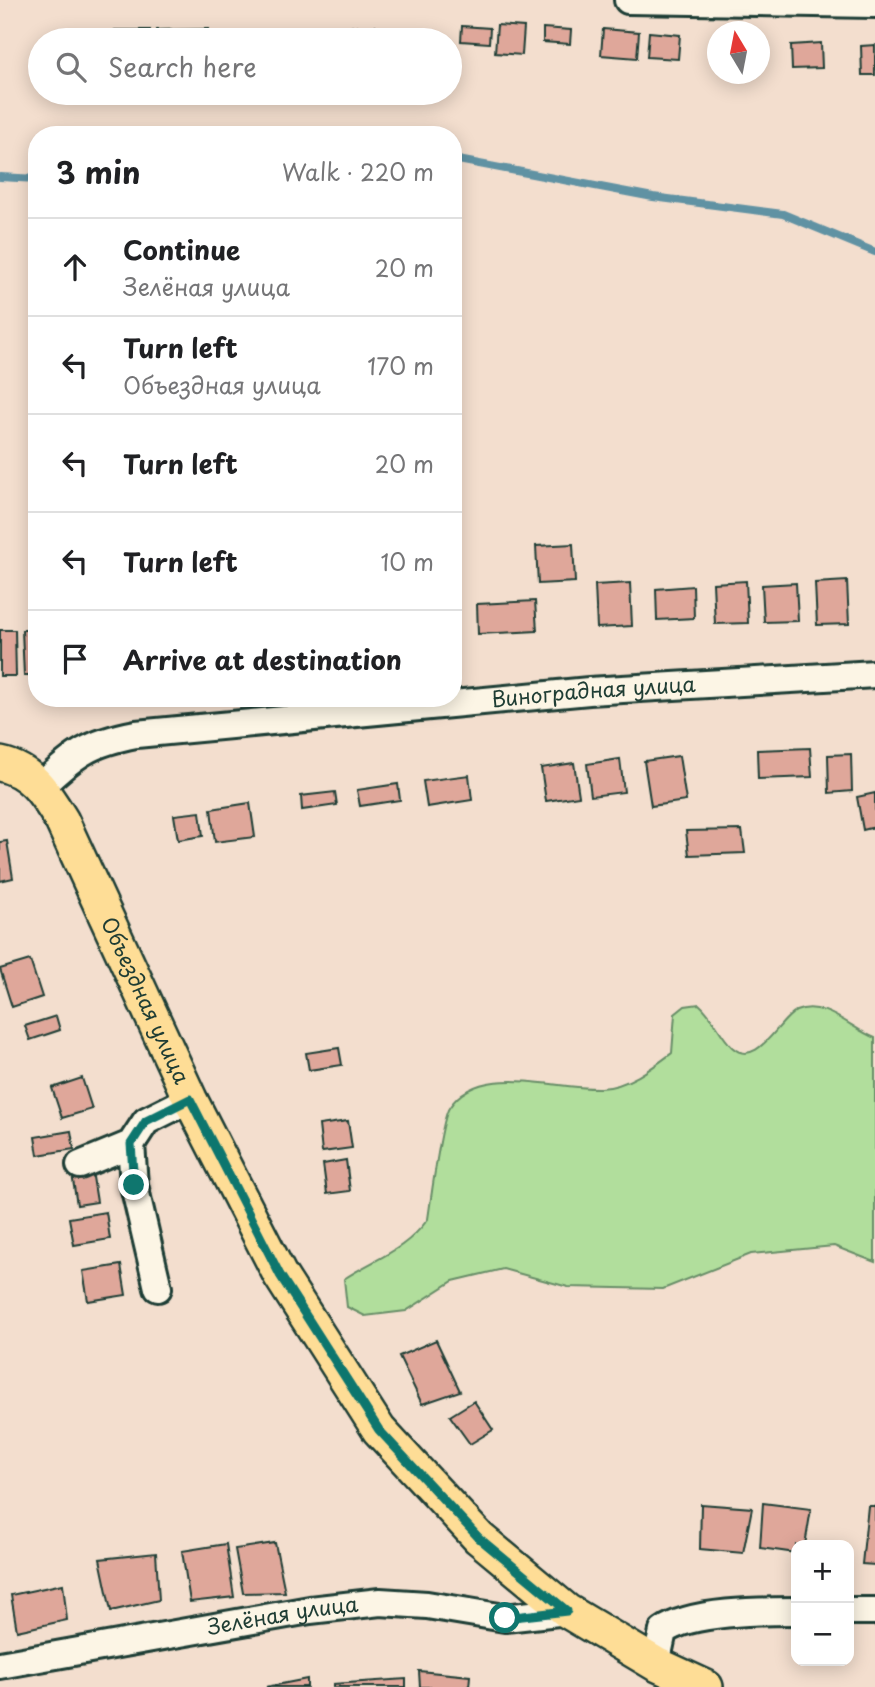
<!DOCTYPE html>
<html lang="en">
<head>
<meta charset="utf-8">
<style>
	body { margin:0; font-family:"Playpen Sans",sans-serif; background:#f2f2f2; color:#202124 }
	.controls { position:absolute; right:21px; bottom:21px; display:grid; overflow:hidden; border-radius:14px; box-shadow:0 4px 18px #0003 }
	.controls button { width:63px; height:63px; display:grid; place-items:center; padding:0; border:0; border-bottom:2px solid #e0e0e0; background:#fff; color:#202124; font:35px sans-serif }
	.compass { position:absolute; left:707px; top:21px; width:63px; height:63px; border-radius:50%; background:#fff; box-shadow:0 4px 18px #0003; rotate:350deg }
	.stop { position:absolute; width:21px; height:21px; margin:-16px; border:5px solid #0f766e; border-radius:50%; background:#fff }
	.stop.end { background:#0f766e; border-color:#fff; box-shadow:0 2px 7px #0008 }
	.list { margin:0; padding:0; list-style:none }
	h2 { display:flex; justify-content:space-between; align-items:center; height:91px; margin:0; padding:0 28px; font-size:30px }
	h2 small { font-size:23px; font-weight:400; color:#757577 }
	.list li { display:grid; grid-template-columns:46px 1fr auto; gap:21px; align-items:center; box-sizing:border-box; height:98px; padding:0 28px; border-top:2px solid #e0e0e0 }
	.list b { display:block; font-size:26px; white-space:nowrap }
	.list p { margin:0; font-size:23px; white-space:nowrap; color:#757577 }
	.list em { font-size:23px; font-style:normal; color:#757577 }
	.icon { flex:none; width:38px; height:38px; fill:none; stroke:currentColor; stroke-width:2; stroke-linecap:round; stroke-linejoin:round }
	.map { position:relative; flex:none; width:875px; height:1687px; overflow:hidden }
	.search { position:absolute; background:#fff; box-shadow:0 4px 18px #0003; left:28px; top:28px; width:434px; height:77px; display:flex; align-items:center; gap:18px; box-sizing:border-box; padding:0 24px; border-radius:38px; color:#757577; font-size:26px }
	.panel { position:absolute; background:#fff; box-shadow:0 4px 18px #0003; left:28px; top:126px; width:434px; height:581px; border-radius:28px }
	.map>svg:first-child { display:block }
	.green { fill:#b1de9c; stroke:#688e68; stroke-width:2 }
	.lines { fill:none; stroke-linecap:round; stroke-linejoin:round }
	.stream { stroke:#6192a3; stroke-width:8 }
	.building { fill:#dfa79a; stroke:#1f3d34; stroke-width:2 }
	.minor-casing { stroke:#1f3d34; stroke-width:32 }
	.major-casing { stroke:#1f3d34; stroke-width:38 }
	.minor { stroke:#fcf5e5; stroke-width:26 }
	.major { stroke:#fedd96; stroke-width:33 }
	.route { stroke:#0f766e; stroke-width:9 }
	.labels { text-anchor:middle; stroke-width:6; stroke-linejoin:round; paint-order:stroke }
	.street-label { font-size:21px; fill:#1f3d34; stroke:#fcf5e5 }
</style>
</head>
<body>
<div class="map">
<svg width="875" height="1687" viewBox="0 0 875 1687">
	<rect width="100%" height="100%" fill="#f3dece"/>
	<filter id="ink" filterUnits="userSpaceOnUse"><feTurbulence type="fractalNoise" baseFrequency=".0143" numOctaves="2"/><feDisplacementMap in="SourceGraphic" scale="14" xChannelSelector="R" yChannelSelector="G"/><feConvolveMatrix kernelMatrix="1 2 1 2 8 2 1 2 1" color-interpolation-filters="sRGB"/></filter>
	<g filter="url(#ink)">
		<path class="green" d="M699,1004C713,1016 719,1034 732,1047C757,1070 778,1020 796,1011C824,999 850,1028 875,1038V1262L834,1246L751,1254L663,1289L568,1287L503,1269L453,1281L406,1311L365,1316L347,1307L344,1279C375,1258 404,1252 428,1219C431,1199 441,1120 449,1108C479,1061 555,1090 601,1088C627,1087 652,1068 672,1053L675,1014L685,1006Z"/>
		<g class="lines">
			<path class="stream" d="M453,159L653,197L783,214L875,252
				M0,177L37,179"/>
		</g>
		<path class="building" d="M497,25L524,27L522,55L495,53Z
			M375,26V40H340V27Z
			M462,26L490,28L489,43L461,41Z
			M543,28L571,30L570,44L543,42Z
			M91,29V40H57V30Z
			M208,29V40H157V30Z
			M313,29H332L333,40H313Z
			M603,29L639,32L637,58L601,55Z
			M115,30H150V40H116Z
			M649,32L680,35L678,59L647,57Z
			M821,43L822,68L792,69L791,45Z
			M875,45V75H862L861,46Z
			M573,544L575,582L538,584L536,546Z
			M746,581L748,623L715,624L713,583Z
			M847,581L849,624L817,625L815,583Z
			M630,583L632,626L597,628L595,585Z
			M796,583L798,621L764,622L762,585Z
			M693,586L694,618L657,620L656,589Z
			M535,601L537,631L478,634L477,604Z
			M0,630H15L16,676H0Z
			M22,630H37V675H24Z
			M810,748L812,777L758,779L757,750Z
			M851,754L852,791L829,793L828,755Z
			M679,756L686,801L651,806L644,761Z
			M620,759L624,792L591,796L587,764Z
			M574,763L579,796L546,801L541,768Z
			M469,775L472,800L427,807L423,781Z
			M398,784L400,800L360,806L357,790Z
			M335,792L337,805L302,810L301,796Z
			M875,793V827L863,830L857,797Z
			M250,803L255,837L215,842L211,809Z
			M200,812L203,836L178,840L174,815Z
			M742,830L745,853L689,855L686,831Z
			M7,841L13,878L0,881V842Z
			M30,960L42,997L12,1007L0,969Z
			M56,1016L60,1030L30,1040L25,1026Z
			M339,1048L342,1065L309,1070L306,1053Z
			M82,1078L92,1109L62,1118L52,1088Z
			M348,1121L352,1148L322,1152L319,1125Z
			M71,1131L74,1149L38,1155L35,1137Z
			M346,1160L350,1191L327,1194L323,1164Z
			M92,1171L97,1202L77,1205L72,1174Z
			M106,1212L110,1239L74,1245L69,1218Z
			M121,1265L126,1295L88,1301L83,1271Z
			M436,1340L460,1391L422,1404L399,1356Z
			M474,1401L493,1430L470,1444L450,1416Z
			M763,1503L811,1509L805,1545H796V1553L760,1548Z
			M701,1504L752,1508L743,1553L700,1549Z
			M868,1506H875V1565L862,1564Z
			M275,1543L285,1592L243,1593L235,1549Z
			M226,1544L234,1597L190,1602L182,1551Z
			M156,1553L159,1600L111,1611L100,1559Z
			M63,1584L67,1620L17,1631L11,1595Z
			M419,1671L470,1676L469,1687H420Z
			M307,1679V1687H266Z
			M406,1679V1687H333V1684Z"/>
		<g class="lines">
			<g class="minor-casing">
				<g id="minor">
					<path d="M628,0L875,4"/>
					<path id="s1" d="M41,786C75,754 89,743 136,734L589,691L875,674"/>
					<path d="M131,1144L134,1185L158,1288"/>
					<path d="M80,1165L131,1144L146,1121L190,1099"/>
					<path d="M849,1611H875"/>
					<path d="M656,1664L663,1631C691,1611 761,1611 796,1611"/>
					<path id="s2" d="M0,1665L310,1610L380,1602L427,1605L505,1618L567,1611"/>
				</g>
			</g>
			<g class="major-casing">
				<g id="major">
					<path id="s3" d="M0,764C33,771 46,795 62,821L190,1099L280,1275L379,1430L479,1538L567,1611L656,1664L706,1687"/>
				</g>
			</g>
			<use href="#minor" class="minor"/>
			<use href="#major" class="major"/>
		</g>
	</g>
	<g class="lines" filter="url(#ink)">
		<path class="route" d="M134,1185L131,1144L146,1121L190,1099L280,1275L379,1430L479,1538L567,1611L505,1618"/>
	</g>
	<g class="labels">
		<g class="street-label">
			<text dy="7" stroke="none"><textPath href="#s1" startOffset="570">Виноградная улица</textPath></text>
			<text dy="7" stroke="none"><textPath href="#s3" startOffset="285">Объездная улица</textPath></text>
			<text dy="7" stroke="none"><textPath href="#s2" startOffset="287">Зелёная улица</textPath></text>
		</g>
	</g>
</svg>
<div class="controls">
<button>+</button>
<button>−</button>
</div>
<svg class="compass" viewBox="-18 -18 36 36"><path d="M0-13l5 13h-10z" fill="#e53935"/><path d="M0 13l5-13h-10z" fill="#757577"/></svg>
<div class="stop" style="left:505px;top:1618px"></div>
<div class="stop end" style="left:134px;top:1185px"></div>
<div class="search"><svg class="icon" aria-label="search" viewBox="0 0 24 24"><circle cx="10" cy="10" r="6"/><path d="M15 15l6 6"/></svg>Search here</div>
<section class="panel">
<h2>3 min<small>Walk · 220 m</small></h2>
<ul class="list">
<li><svg class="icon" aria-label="ahead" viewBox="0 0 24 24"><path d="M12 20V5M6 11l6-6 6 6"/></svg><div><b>Continue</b><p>Зелёная улица</p></div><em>20 m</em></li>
<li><svg class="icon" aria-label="left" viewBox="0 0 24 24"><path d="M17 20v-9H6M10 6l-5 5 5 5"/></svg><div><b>Turn left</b><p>Объездная улица</p></div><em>170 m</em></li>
<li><svg class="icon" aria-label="left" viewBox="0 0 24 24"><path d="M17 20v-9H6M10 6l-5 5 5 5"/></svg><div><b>Turn left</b></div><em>20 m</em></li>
<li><svg class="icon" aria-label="left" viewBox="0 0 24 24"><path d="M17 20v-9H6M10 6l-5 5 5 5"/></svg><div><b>Turn left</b></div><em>10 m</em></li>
<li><svg class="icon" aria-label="arrive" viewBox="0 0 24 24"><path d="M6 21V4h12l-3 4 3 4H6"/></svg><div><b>Arrive at destination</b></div></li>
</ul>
</section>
</div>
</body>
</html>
